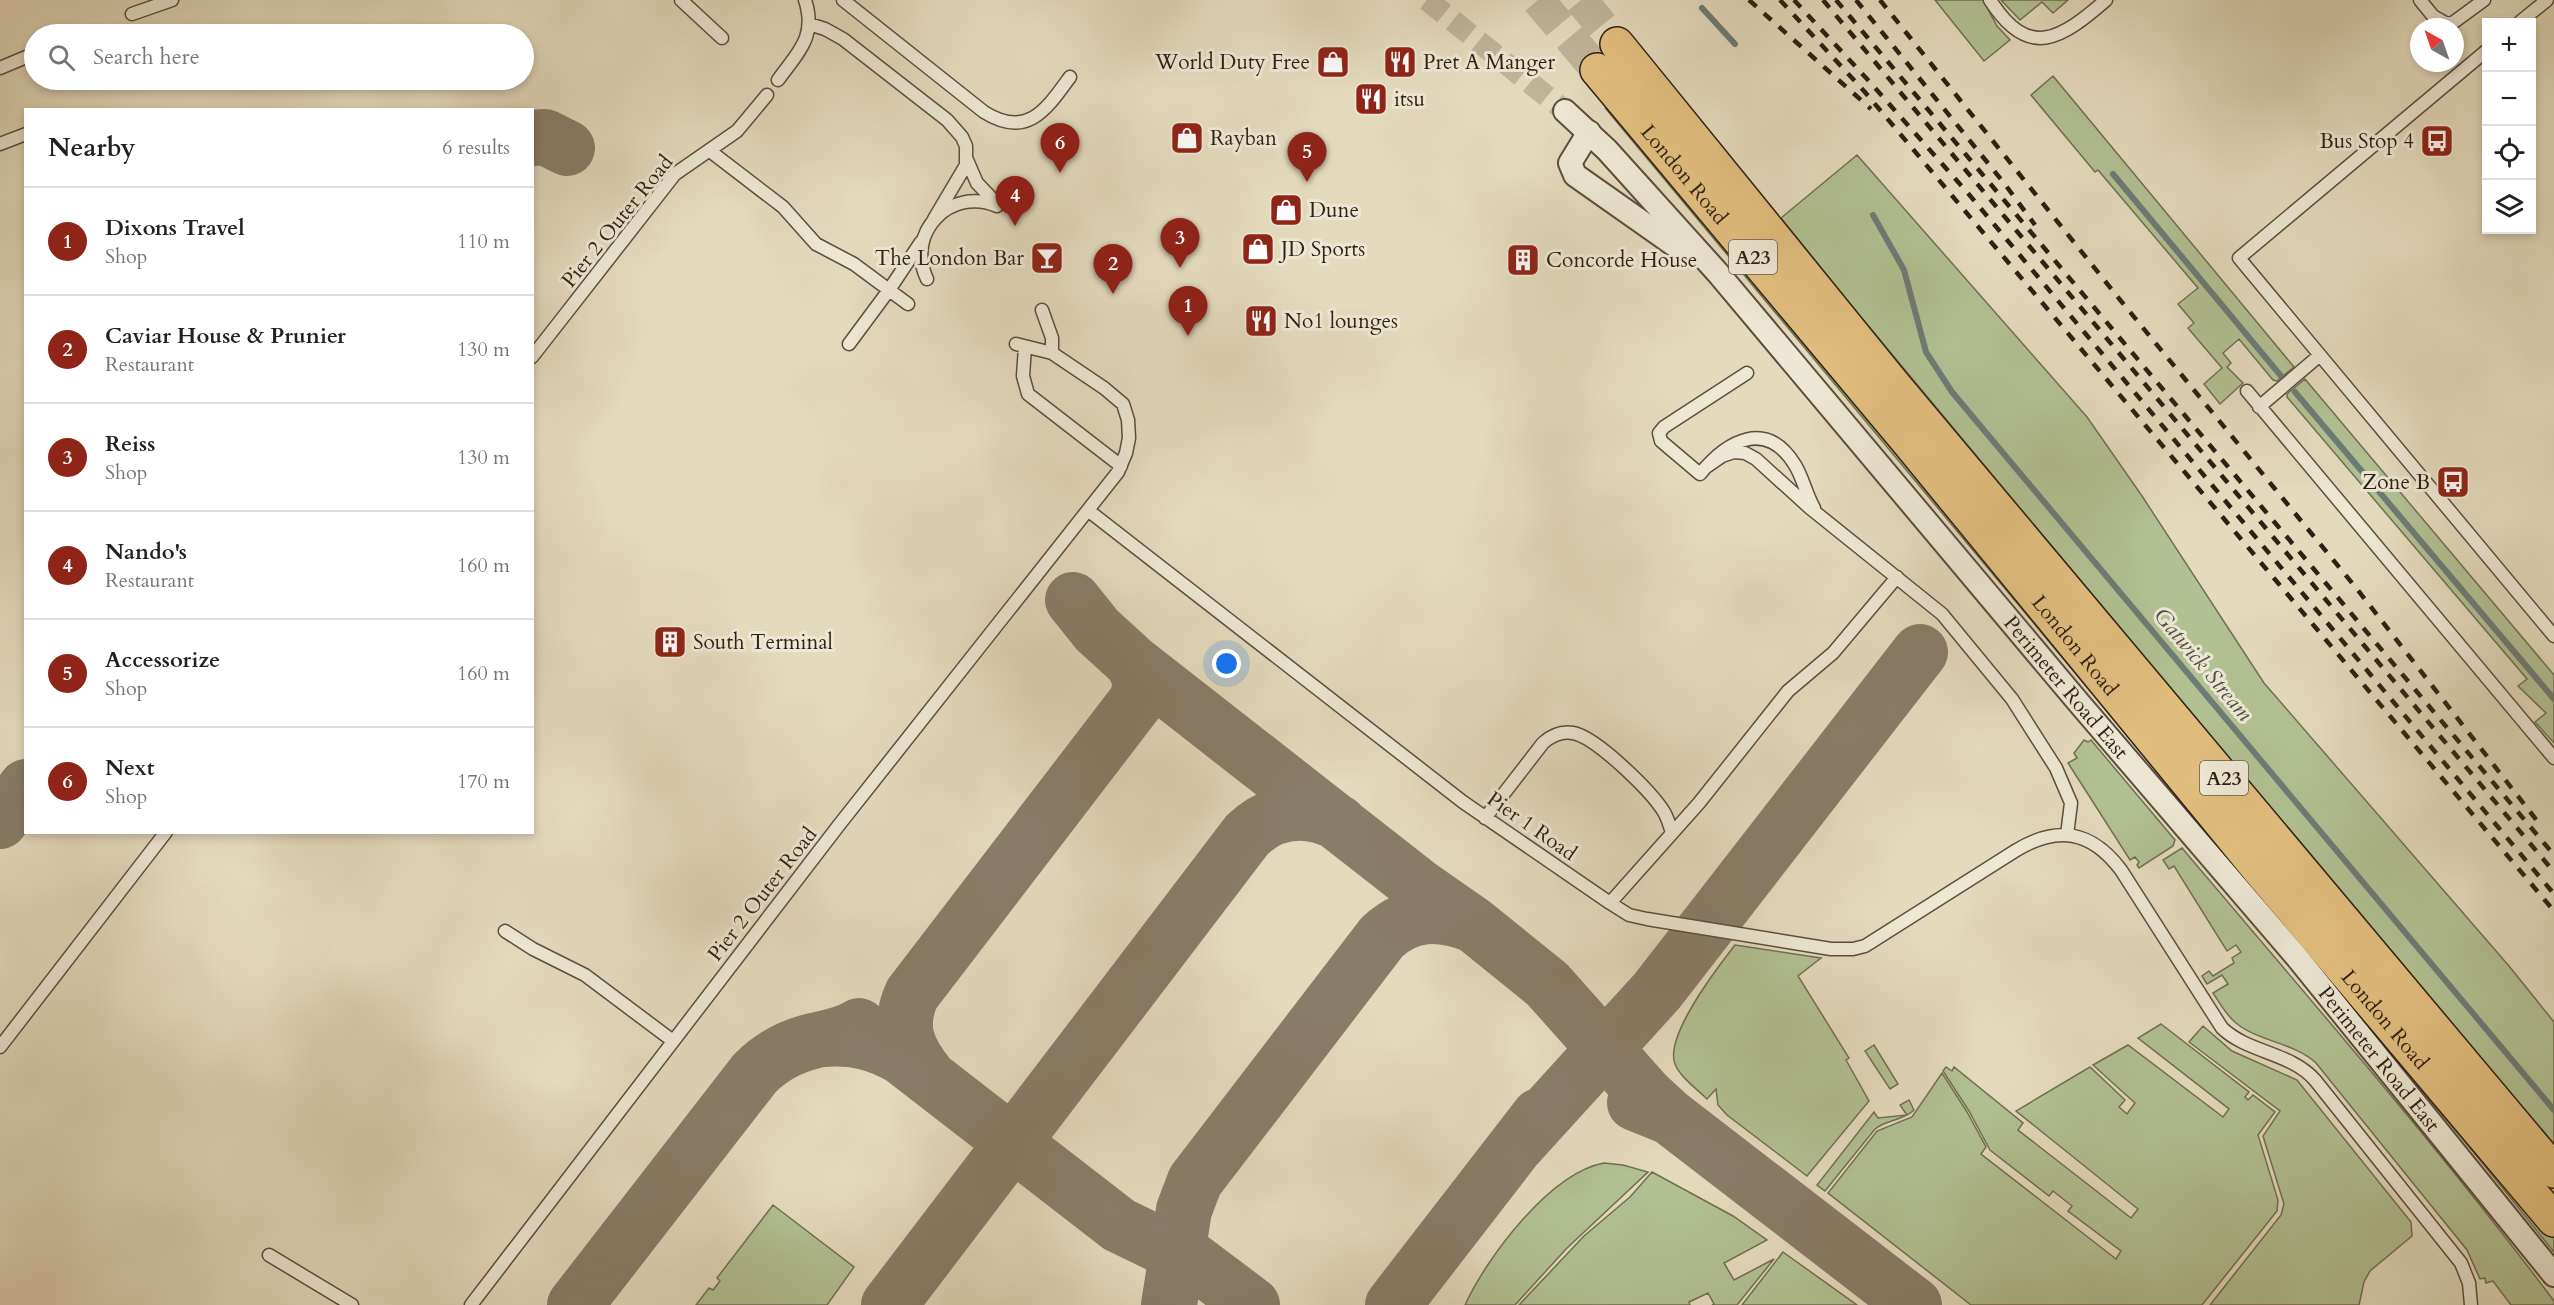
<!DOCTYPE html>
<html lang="en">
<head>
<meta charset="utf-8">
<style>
	body { margin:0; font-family:Cardo,serif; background:#f6f6f6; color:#202124 }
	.controls { position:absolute; right:18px; top:18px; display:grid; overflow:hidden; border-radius:0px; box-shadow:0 3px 9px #0003 }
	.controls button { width:54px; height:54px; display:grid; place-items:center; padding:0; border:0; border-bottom:2px solid #e0e0e0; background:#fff; color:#202124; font:30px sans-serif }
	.compass { position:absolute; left:2410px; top:18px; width:54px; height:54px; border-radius:50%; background:#fff; box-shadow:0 3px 9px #0003; rotate:320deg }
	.you { position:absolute; left:1227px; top:664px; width:21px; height:21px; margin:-15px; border:4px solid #fff; border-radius:50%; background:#1a73e8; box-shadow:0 0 0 9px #1a73e833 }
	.badge { display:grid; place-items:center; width:39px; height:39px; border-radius:50%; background:#8f2418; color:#fff; font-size:20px; font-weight:700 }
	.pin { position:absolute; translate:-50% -50px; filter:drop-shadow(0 2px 3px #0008) }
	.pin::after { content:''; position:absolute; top:32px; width:21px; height:18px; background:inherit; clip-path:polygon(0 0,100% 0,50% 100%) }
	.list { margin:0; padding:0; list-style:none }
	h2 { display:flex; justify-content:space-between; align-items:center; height:78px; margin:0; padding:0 24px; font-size:26px }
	h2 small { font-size:20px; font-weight:400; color:#757577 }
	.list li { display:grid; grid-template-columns:39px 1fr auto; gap:18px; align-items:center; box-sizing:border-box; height:108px; padding:0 24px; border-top:2px solid #e0e0e0 }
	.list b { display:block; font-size:22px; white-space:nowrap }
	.list p { margin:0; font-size:20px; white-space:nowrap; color:#757577 }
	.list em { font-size:20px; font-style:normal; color:#757577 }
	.icon { flex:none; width:33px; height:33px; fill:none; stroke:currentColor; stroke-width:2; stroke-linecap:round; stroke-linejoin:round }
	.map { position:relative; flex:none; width:2554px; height:1305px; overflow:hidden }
	.search { position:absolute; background:#fff; box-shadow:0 3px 9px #0003; left:24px; top:24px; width:510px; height:66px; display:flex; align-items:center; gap:15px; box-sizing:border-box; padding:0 21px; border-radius:33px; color:#757577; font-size:22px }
	.panel { position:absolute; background:#fff; box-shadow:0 3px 9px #0003; left:24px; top:108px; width:510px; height:726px; border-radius:0px }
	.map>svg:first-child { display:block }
	.green { fill:#b2c193; stroke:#707052; stroke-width:1.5 }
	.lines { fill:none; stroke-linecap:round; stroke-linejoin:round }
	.stream { stroke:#6d7b77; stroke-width:6 }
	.taxiway { stroke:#887d68; stroke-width:56 }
	.minor-tunnel { stroke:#bfb59b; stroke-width:22; stroke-dasharray:22 11; stroke-linecap:butt }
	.primary-tunnel { stroke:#bfb59b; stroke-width:33; stroke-dasharray:33 16; stroke-linecap:butt }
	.service-casing { stroke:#5b4e3d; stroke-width:15 }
	.minor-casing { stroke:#5b4e3d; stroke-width:26 }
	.primary-casing { stroke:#2d1f12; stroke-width:36 }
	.service { stroke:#ede8d4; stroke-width:12 }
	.minor { stroke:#ede8d4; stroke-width:22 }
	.primary { stroke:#e2be7e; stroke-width:33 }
	.rail { stroke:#2d1f12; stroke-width:4.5; stroke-dasharray:10 10; stroke-linecap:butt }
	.labels { text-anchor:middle; stroke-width:6; stroke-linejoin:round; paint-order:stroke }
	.shield { fill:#ede8d4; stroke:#675b4c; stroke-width:1.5 }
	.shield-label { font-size:20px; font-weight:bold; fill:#2d1f12 }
	.poi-label { font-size:21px; fill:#2d1f12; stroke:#ede8d4; text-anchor:start }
	.street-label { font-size:21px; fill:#2d1f12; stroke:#ede8d4 }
	.water-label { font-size:22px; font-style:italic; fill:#4d4d44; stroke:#ede8d4 }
</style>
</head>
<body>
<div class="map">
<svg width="2554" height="1305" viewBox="0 0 2554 1305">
	<rect width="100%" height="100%" fill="#e4dbbd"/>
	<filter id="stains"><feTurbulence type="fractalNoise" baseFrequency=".00333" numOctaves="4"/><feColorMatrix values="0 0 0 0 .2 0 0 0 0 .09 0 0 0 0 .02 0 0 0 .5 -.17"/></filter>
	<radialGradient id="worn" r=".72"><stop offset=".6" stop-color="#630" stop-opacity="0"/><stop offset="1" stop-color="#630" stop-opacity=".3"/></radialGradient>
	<path class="green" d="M1935,0H1983L1997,26L2010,40L1984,61Z
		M2001,0H2068L2053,13L2042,2L2020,20Z
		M2053,76L2294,367L2277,381L2273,380L2239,339L2223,353L2231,363L2227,367L2243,383L2220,404L2204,384L2222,368L2188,328L2194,323L2178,304L2198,288L2098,170L2095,172L2031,95Z
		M1606,109L1613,110L2554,1231V1252L2475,1154Z
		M1857,155L2087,417L2142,496L2264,683L2509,966L2554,1022V1144L2320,869L1856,311L1781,218Z
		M2305,379L2554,675V743L2535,722L2546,713L2518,686L2527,679L2287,397V394Z
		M2084,740L2088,742L2091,740L2175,840L2173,846L2139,868L2137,865L2139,862L2135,857L2130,860L2068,763L2077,758L2074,753Z
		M2182,848C2308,997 2437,1145 2554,1301V1305H2511L2493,1281L2486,1283L2485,1278L2480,1279L2467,1250L2316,1063C2293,1042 2259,1042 2236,1023C2226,1015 2220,1003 2213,993L2228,984L2222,975L2207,984L2202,976L2209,971L2213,976L2234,963L2232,958L2241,952L2236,945L2227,951L2174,866L2169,869L2163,860Z
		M1735,945L1821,958L1798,976L1849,1058L1846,1060L1869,1101L1807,1176L1727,1115L1718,1105L1716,1089L1707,1099C1697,1089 1680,1077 1675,1064C1664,1036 1718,967 1735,945Z
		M2161,1024L2249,1092L2245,1097L2248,1100L2253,1095L2275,1112L2258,1135L2278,1200L2277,1211L2202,1305H1971L1828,1193L1877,1131L1912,1117L1942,1073L1967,1112L1986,1147L1981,1154L2116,1259L2121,1251L2068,1211L2072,1206L2053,1191L2049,1196L1990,1150L1969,1111L1943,1071L1946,1067L1952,1071L1954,1067L2023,1123L2018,1130L2131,1218L2138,1209L2016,1111L2090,1067L2125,1100L2119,1107L2127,1114L2135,1103L2093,1065L2128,1045L2223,1117L2229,1109L2138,1038Z
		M2203,1026L2232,1051L2297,1080L2411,1222L2412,1236L2370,1271L2364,1282L2359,1305H2210L2281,1215L2284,1204L2263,1136L2280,1111L2189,1042Z
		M1874,1045L1898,1084L1890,1089L1865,1051Z
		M1909,1100L1914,1110C1903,1121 1887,1119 1875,1129L1825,1191L1817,1185L1874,1112L1878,1118L1907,1115L1900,1105Z
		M1604,1163L1623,1165L1648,1172L1566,1249L1515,1305H1465C1487,1257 1550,1173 1604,1163Z
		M1652,1172L1733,1216L1767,1240L1724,1263L1734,1280L1774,1259L1737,1305H1712L1714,1304L1708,1293L1689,1302L1690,1305H1519L1584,1236L1630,1197Z
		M773,1205L854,1267L827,1305H696L709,1288L713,1290L720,1281L717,1278Z
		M1783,1252L1857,1305H1742Z"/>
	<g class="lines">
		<path class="stream" d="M1702,8L1735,44
			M2113,174L2281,376
			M1873,215L1904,270L1926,352L1952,392L2554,1110
			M2295,392L2554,699"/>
		<path class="taxiway" d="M532,138L545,137L567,148
			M1073,600L1097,630L1132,662L1421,888L1474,925L1547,984L1645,1094L1670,1117
			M0,821L26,787
			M824,1039C854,1037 876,1042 902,1057L1119,1225L1195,1262L1252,1305
			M928,1076C907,1050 897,1027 912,994L1135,703C1143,688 1141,677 1132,662
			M1635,1103L1670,1117L1914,1305
			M1517,1145L1657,991L1920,652
			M575,1305L755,1073C771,1057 792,1046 813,1041C830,1037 845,1035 859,1026
			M889,1305L1247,835C1274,809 1307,807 1339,823
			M1169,1305L1184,1210L1195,1181L1382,937C1410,911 1440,912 1474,925
			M1393,1305L1539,1116"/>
		<path class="minor-tunnel" d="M1427,0L1565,111"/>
		<path class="primary-tunnel" d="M1538,0L1597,70
			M1581,0L1617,44"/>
		<g class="service-casing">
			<path id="service" d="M681,0L722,38
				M843,0L984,112C1027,139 1046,110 1070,77
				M1990,0C2029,61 2061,39 2106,0
				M2420,0L2433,16L2447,24L2454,22L2484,0
				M132,14L172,0
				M2520,22L2547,0
				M809,24L825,29L843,39L947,120L962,137L966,146V165L934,219
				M2486,51L2239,258L2554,636
				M0,68L31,55
				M778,80C798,52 817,37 805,0
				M0,144L26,134
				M710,151L783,207L816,244L854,264L889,290L921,242
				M967,160L977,183L997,204
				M927,279C905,233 950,186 997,206
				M1042,310L1052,338V353
				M849,344L889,290L908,304
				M1025,347L1023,376L1028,394L1121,466
				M532,357L675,174L737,131L767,95
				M1747,373L1664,427L1659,433L1661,441L1700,474C1727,441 1766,418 1795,465C1803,478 1806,494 1814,508
				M2247,391L2554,758
				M2259,407L2320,355
				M1706,467L1722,456L1734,452L1745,453L1756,459L1810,508L1942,614L2012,699L2056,768L2071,803L2067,835
				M1089,511L1463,802L1610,903L1699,803L1788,691L1833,653L1897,577
				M1485,818L1543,743C1552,735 1561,731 1573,733C1596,737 1651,791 1664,812C1668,819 1670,826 1672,833
				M1610,903L1629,915L1647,919L1831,949H1853L1865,946L2015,851C2057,825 2091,830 2121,870L2222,1028C2248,1053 2290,1052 2315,1080L2461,1263L2469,1283L2471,1305
				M505,931L533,949L585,975L673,1041
				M0,1047L166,832
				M269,1255L352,1305
				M471,1305L839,825L1118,472L1126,453L1129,438L1128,420L1123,404L1104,388L1052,353L1016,344"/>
		</g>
		<g class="minor-casing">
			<g id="minor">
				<path id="s1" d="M1565,111L1607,150L1717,272L2079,703L2296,956L2554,1275"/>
				<path d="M1589,132L1570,163L1575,175L1690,256"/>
			</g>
		</g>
		<g class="primary-casing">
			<g id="primary">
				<path d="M1617,44L1894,385L2554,1171"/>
				<path id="s2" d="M1597,70L1909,443L2260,871L2554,1220"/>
			</g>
		</g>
		<use href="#service" class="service"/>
		<use href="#minor" class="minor"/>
		<use href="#primary" class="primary"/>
		<path class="rail" d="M1749,0L1871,109
			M1780,0L1864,91L2554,911
			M1794,0L1868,80L1967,192L2554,894
			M1823,0L2554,872
			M1836,0L2554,855
			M1856,0L2004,183L2035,225
			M1880,0L2121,301L2357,589L2538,822"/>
	</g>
	<defs>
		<g id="shop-square" transform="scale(1.725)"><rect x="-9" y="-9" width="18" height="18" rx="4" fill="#8f2418" stroke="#ede8d4"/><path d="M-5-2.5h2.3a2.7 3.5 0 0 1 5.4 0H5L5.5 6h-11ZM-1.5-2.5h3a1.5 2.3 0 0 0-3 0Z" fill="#fff"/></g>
		<g id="restaurant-square" transform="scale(1.725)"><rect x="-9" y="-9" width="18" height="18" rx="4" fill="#8f2418" stroke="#ede8d4"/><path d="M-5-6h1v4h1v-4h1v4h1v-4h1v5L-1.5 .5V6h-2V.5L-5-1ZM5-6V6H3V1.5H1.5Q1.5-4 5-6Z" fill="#fff"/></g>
		<g id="bus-square" transform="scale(1.725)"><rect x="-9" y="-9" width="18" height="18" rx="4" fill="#8f2418" stroke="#ede8d4"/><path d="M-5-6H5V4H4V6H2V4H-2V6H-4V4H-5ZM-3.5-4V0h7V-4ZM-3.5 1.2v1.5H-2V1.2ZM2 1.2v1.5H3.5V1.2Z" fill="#fff"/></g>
		<g id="bar-square" transform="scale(1.725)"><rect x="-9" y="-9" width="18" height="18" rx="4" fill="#8f2418" stroke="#ede8d4"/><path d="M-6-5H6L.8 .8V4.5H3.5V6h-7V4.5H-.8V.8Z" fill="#fff"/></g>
		<g id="building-square" transform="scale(1.725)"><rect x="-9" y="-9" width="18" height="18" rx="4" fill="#8f2418" stroke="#ede8d4"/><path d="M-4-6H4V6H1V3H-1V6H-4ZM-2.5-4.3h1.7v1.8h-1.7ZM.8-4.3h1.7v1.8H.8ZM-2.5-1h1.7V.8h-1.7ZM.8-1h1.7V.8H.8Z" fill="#fff"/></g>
	</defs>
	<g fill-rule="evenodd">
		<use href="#shop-square" x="1333" y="62"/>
		<use href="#restaurant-square" x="1400" y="62"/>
		<use href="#restaurant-square" x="1371" y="99"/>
		<use href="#shop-square" x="1187" y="138"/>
		<use href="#bus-square" x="2437" y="141"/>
		<use href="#shop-square" x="1286" y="210"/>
		<use href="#shop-square" x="1258" y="249"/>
		<use href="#bar-square" x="1047" y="258"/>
		<use href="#building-square" x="1523" y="260"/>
		<use href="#restaurant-square" x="1261" y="321"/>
		<use href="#bus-square" x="2453" y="482"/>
		<use href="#building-square" x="670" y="642"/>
	</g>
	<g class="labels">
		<g class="shield">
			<rect x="1729" y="240" width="48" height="34" rx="4.5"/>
			<rect x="2200" y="761" width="48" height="34" rx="4.5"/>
		</g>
		<g class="shield-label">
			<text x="1753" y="264">A23</text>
			<text x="2224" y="785">A23</text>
		</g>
		<g class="poi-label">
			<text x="1310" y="69" text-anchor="end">World Duty Free</text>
			<text x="1423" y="69">Pret A Manger</text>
			<text x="1394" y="106">itsu</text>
			<text x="1210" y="145">Rayban</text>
			<text x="2414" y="148" text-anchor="end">Bus Stop 4</text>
			<text x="1309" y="217">Dune</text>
			<text x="1281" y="256">JD Sports</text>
			<text x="1024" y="265" text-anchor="end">The London Bar</text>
			<text x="1546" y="267">Concorde House</text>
			<text x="1284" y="328">No1 lounges</text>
			<text x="2430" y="489" text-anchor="end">Zone B</text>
			<text x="693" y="649">South Terminal</text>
		</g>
		<g class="street-label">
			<text dy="7" stroke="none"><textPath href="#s2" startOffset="136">London Road</textPath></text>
			<text transform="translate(617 221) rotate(-51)" y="7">Pier 2 Outer Road</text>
			<text dy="7" stroke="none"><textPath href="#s2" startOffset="748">London Road</textPath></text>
			<text dy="7" stroke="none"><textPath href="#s1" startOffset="764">Perimeter Road East</textPath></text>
			<text transform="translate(1532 826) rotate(35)" y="7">Pier 1 Road</text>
			<text transform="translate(762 894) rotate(-52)" y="7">Pier 2 Outer Road</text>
			<text dy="7" stroke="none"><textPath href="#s2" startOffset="1234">London Road</textPath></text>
			<text dy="7" stroke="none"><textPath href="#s1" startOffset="1250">Perimeter Road East</textPath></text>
		</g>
		<g class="water-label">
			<text transform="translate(2204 664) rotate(50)" y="8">Gatwick Stream</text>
		</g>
	</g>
	<rect width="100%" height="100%" filter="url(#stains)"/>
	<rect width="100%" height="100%" fill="url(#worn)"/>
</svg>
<div class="controls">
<button>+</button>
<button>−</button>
<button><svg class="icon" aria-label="locate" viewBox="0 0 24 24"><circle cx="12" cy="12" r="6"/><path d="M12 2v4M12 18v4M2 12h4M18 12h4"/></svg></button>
<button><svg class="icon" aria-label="layers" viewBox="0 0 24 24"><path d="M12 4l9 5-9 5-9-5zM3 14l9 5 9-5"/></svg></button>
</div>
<svg class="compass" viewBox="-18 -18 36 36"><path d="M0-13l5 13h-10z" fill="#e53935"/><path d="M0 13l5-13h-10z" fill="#757577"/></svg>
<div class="you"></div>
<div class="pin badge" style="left:1188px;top:336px">1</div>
<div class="pin badge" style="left:1113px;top:294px">2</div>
<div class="pin badge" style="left:1180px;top:268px">3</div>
<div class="pin badge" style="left:1015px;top:226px">4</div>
<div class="pin badge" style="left:1307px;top:182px">5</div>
<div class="pin badge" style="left:1060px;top:173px">6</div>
<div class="search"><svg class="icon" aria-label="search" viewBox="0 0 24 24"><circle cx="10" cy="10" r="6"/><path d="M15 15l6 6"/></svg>Search here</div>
<section class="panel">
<h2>Nearby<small>6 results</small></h2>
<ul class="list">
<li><span class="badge">1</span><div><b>Dixons Travel</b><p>Shop</p></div><em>110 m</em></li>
<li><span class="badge">2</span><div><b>Caviar House &amp; Prunier</b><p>Restaurant</p></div><em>130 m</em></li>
<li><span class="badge">3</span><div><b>Reiss</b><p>Shop</p></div><em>130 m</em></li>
<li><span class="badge">4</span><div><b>Nando's</b><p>Restaurant</p></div><em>160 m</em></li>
<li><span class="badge">5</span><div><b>Accessorize</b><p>Shop</p></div><em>160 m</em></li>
<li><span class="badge">6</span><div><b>Next</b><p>Shop</p></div><em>170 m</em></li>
</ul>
</section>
</div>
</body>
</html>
